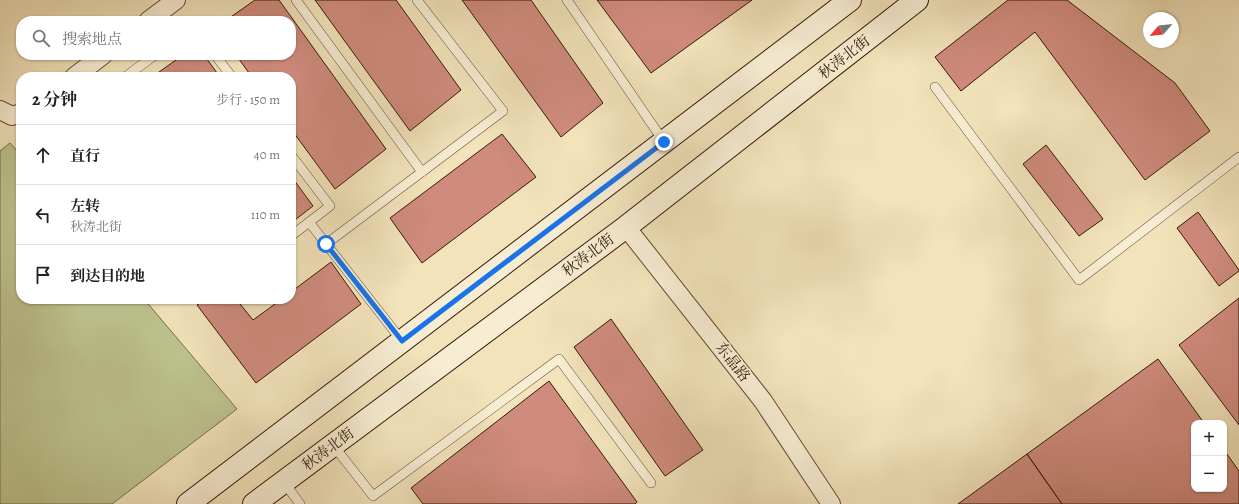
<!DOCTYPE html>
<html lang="zh">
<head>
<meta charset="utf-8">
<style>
	body { margin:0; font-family:Alegreya,"Noto Serif SC",serif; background:#f2f2f2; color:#222 }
	.controls { position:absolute; right:12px; bottom:12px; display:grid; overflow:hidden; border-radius:8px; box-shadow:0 1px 3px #0004 }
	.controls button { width:36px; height:36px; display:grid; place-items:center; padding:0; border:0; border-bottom:1px solid #e0e0e0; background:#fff; color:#222; font:20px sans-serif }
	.compass { position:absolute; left:1143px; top:12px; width:36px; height:36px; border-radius:50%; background:#fff; box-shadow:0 1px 3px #0004; rotate:243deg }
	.stop { position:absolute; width:12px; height:12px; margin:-9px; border:3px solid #1a73e8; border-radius:50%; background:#fff }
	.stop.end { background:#1a73e8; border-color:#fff; box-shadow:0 1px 4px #0008 }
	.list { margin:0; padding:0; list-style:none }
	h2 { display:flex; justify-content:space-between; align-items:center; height:52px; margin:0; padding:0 16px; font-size:17px }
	h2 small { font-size:13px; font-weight:400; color:#767676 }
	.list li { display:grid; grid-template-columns:26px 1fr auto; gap:12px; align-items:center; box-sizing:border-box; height:60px; padding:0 16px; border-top:1px solid #e0e0e0 }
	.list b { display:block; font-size:15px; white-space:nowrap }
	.list p { margin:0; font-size:13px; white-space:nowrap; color:#767676 }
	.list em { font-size:13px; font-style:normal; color:#767676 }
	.icon { flex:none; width:22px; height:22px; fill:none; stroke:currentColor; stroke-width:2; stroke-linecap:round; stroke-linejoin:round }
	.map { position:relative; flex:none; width:1239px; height:504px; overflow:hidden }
	.search { position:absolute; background:#fff; box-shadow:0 1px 3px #0004; left:16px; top:16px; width:280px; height:44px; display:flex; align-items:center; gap:10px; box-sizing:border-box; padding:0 14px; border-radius:16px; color:#767676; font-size:15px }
	.panel { position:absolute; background:#fff; box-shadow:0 1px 3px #0004; left:16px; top:72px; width:280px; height:232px; border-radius:16px }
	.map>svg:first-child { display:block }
	.green { fill:#bdc38e; stroke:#7a6e4a }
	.building { fill:#cf8b7e; stroke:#371906 }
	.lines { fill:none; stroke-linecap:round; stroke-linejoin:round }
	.lane-casing { stroke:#664c33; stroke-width:10 }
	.street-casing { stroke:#664c33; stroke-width:20 }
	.secondary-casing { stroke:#371906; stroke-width:24 }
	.lane { stroke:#f7edd3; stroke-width:9 }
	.street { stroke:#f7edd3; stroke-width:18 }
	.secondary { stroke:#f7edd3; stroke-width:22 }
	.route { stroke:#1a73e8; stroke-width:5 }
	.labels { text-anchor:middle; stroke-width:3; stroke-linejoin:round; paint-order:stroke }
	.street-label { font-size:15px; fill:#371906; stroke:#f7edd3 }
</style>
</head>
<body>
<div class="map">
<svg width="1239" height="504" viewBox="0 0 1239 504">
	<rect width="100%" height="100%" fill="#f2e3bb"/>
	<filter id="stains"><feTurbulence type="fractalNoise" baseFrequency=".005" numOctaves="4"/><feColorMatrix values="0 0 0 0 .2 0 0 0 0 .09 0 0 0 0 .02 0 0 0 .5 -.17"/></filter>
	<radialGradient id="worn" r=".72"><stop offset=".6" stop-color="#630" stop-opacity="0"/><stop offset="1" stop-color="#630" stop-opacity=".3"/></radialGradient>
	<path class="green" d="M10,143L21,155V299H144L237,409L112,504H0V151Z"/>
	<path class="building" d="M255,0H279L386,149L335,189L291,129V77H252L236,55H291V21H225Z
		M315,0H396L461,90L410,131Z
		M462,0H531L603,103L561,137Z
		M597,0H752L651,73Z
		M1008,0H1067L1175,83L1210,131L1145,180L1035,32L961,91L935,57Z
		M183,55H204L220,77H152Z
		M502,134L536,177L422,263L390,218Z
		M1046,145L1103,219L1079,236L1023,164Z
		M291,176L313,206L291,223Z
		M1198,212L1239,270V271L1219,286L1177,228Z
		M331,262L361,304L256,383L197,305L206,299H236L253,320L282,299H291V292Z
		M1239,298V425L1179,345Z
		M611,319L703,450L665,476L574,347Z
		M1158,359L1204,423H1194V489H1224V450L1239,471V504H1062L1027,454Z
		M549,381L637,502L635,504H423L411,488Z
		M1027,454L1062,504H958Z"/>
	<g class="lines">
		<g class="lane-casing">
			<path id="lane" d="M296,0L422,172
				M567,0L664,142
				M215,55L232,77
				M125,77L155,55
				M935,87L1079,280L1239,157
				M291,155L330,206L291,236
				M309,222L402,341
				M326,244L503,111L417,0
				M333,445L373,496L559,359L651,483
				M284,482L300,504"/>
		</g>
		<g class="street-casing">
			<path id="street" d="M148,21L176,0
				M74,77L103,55
				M0,110L12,116L21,113
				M626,227L763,401L831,504"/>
		</g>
		<g class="secondary-casing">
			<path id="secondary" d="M188,504L850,0
				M254,504L626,227L917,0"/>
		</g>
		<use href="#lane" class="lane"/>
		<use href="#street" class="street"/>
		<use href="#secondary" class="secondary"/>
	</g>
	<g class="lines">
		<path class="route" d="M326,244L402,341L664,142"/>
	</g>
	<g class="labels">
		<g class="street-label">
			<text transform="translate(844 57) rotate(-38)" y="5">秋涛北街</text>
			<text transform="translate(588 255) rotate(-37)" y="5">秋涛北街</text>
			<text transform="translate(733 362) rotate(52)" y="5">东晶路</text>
			<text transform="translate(328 449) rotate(-37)" y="5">秋涛北街</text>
		</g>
	</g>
	<rect width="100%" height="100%" filter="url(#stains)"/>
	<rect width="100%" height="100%" fill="url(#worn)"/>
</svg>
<div class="controls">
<button>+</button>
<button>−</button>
</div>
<svg class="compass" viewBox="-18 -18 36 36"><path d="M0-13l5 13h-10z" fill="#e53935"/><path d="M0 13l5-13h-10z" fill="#767676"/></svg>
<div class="stop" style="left:326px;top:244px"></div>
<div class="stop end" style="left:664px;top:142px"></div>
<div class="search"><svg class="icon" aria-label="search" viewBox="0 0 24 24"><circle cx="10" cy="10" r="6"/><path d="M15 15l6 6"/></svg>搜索地点</div>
<section class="panel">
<h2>2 分钟<small>步行 · 150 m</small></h2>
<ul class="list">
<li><svg class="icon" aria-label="ahead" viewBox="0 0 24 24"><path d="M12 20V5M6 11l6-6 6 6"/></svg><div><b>直行</b></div><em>40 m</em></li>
<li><svg class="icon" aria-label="left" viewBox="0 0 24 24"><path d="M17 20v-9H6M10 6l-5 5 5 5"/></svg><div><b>左转</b><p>秋涛北街</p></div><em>110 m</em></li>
<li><svg class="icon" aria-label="arrive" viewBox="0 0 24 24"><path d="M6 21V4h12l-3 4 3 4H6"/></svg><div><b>到达目的地</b></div></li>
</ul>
</section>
</div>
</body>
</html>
